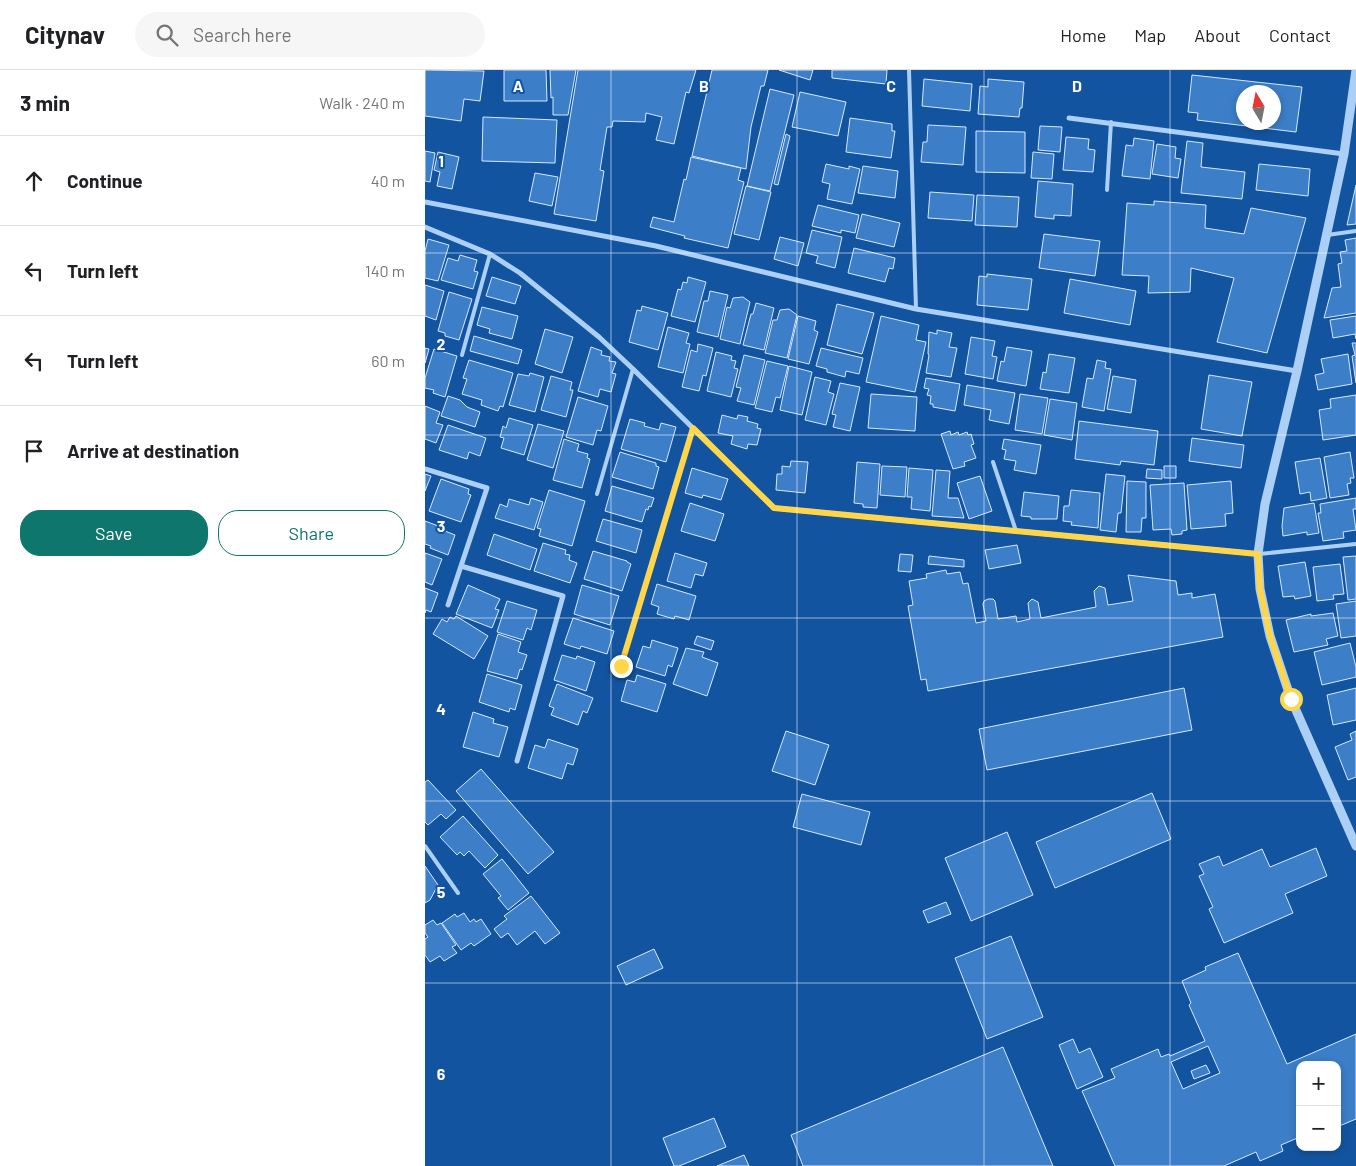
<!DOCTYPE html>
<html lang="en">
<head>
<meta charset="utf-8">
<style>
	body { margin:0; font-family:Barlow,sans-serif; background:#f6f6f6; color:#202124 }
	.controls { position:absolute; right:15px; bottom:15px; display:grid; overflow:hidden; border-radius:10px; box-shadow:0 2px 8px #0003 }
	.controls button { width:45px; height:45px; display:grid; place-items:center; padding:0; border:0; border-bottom:1px solid #e0e0e0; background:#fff; color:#202124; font:25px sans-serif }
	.compass { position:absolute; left:811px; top:15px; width:45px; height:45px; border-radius:50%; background:#fff; box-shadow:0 2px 8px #0003; rotate:350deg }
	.stop { position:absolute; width:15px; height:15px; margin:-11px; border:4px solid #ffd54a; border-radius:50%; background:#fff }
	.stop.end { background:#ffd54a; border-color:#fff; box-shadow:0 1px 5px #0008 }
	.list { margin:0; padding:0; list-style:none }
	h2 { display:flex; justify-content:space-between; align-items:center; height:65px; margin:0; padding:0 20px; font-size:21px }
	h2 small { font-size:16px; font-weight:400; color:#757577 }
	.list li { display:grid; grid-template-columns:32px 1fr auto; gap:15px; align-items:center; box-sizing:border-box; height:90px; padding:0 20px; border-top:1px solid #e0e0e0 }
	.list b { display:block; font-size:19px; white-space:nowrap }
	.list em { font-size:16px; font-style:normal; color:#757577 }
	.actions { display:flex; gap:10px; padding:15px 20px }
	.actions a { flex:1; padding:11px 0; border:1px solid #0f766e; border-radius:20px; text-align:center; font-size:18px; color:#0f766e }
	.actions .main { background:#0f766e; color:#fff }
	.icon { flex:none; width:28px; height:28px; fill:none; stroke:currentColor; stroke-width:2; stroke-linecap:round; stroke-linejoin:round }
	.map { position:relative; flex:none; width:931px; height:1096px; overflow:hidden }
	header { display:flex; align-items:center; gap:30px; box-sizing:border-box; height:70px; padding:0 25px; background:#fff; border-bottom:1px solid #e0e0e0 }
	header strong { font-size:24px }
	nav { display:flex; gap:28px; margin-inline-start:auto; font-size:18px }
	.search { width:350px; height:45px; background:#f6f6f6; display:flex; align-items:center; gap:12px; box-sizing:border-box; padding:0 18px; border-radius:28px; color:#757577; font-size:19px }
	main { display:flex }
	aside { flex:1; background:#fff }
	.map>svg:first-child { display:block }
	.building { fill:#3c7ec8; stroke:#d5e8fe; fill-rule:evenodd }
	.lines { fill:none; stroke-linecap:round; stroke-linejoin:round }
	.service { stroke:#accff5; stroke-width:4 }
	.minor { stroke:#accff5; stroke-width:5 }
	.tertiary { stroke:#accff5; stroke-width:9 }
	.route { stroke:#ffd54a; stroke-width:6 }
	.grid { fill:none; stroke:#fff; stroke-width:1; stroke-opacity:0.55 }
	.grid-label { font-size:16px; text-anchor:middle; font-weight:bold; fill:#fff; stroke:#1354a1; stroke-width:4; stroke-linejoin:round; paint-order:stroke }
</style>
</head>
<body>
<header>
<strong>Citynav</strong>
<div class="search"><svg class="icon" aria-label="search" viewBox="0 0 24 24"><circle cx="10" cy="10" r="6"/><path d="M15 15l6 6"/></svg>Search here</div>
<nav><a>Home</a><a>Map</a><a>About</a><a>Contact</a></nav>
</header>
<main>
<aside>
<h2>3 min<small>Walk · 240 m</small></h2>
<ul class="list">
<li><svg class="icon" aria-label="ahead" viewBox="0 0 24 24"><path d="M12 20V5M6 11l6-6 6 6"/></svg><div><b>Continue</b></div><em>40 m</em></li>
<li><svg class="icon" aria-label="left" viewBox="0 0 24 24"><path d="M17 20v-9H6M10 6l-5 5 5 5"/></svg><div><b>Turn left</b></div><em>140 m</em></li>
<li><svg class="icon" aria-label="left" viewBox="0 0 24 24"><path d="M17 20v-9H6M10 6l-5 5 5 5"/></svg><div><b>Turn left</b></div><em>60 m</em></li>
<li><svg class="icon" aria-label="arrive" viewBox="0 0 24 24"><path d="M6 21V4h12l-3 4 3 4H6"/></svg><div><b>Arrive at destination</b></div></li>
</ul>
<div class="actions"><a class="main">Save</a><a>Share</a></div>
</aside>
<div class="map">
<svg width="931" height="1096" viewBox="0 0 931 1096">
	<rect width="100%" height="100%" fill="#1354a1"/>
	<path class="building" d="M0,0L59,1L55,31L39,29L36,51L0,46Z
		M79,0H121L122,31H79Z
		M125,0H151L143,45H128V27L126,28Z
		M153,0H271L264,23L261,22L249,74L231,70L237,47L221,43L220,52L188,51L187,57H182L175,100L179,101L171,151L129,144Z
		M287,0H343L339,16H336L326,57L321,99L267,86Z
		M354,0H388L385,10Z
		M407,0H462L461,14L407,8Z
		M767,5L877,17L871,62L772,50L773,43L763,42ZM818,22H848V52H818Z
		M499,9L547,14L545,41L497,36Z
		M563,9L599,12L597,38H595L594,47L553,44L555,16L563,17Z
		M345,19L369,25L345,121L322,116Z
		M375,22L421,32L413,66L367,57Z
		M58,47L132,50L130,93L57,91Z
		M425,48L467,54V61H470L466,88L421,82Z
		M503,55L541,57L538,95L496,92L498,72H502Z
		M615,56L637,57L635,82L613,80Z
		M551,61L600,62V103L551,102Z
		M361,64L365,66L353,115L349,114Z
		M641,67L664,69L663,79L670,80L668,102L638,100Z
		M709,68L729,71L725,109L697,106L701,75L708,76Z
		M762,71L778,73L776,97L820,102L817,129L756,123Z
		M732,74L751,77L750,88L756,89L753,108L727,104Z
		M0,81L10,83L5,112L0,111Z
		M13,82L34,87L27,119L12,116L15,102L9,100Z
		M608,82L629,84L627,109L606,108Z
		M266,87L316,98L313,110L319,112L303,178L259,168L260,166L225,157L228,147L249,152L259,109L261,110Z
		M401,94L424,99V96L435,99L427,134L402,129L405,114L397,112Z
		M834,94L885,99L883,126L831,120Z
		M438,96L473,101L470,128L433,123Z
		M110,103L133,107L127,136L104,131Z
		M613,111L648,114L646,146L629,145V149L610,147Z
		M931,115V154L922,155Z
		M321,116L346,122L334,170L309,164Z
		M505,122L549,125L547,151L503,148Z
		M552,125L594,127L592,157L550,155Z
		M729,131L781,135L780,158L819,164L826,138L881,148L842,283L792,272L809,208L766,198L765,222L723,223L724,206L697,205L702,133L729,135Z
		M393,135L434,145L430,163L416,160V163L387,156Z
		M437,144L475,153L469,177L431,168Z
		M387,160L417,167L410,198L391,193L393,186L381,183Z
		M619,164L675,171L670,206L614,198Z
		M355,167L379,173L373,196L349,189Z
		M931,168V243L899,248L907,218L916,217L913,194L917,193L915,182L922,181L920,170Z
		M3,169L24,175L13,211L0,208V181Z
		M429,178L470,188L468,199L464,198L460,212L423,203Z
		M35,185L52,190L49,201L53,202L48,219L16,210L23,188L33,191Z
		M562,204L607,209L603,240L552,235L554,206L562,207Z
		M67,207L96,216L90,234L61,226Z
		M263,207L281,212L270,252L246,246L253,219L256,220L258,212L262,213Z
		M645,209L711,221L705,255L639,243Z
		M0,215L19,221L11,250L0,246Z
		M285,221L303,225L293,267L272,262L279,231H283Z
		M24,222L47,229L34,270L20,266V263L13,261Z
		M318,227L325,232L315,274L295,269L302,237L305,238L308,228Z
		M331,233L349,238L339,280L318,275L326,244H328Z
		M412,234L449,243L437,284L402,275Z
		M217,236L243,243L233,280L204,272L212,240L216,241Z
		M57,237L93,246L87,269L64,263L65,259L52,255Z
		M364,239L372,245L362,288L340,283L348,250H352L355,240Z
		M373,246L391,251L389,260L393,262L384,294L363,289Z
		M456,246L494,255L491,270L501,272L490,322L441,312Z
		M931,246V269L930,264L908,268L905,250Z
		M243,257L264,263L261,273L265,274L258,303L233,297Z
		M120,259L148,267L137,303L110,294Z
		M512,260L527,263L524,277L532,278L526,307L501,303L504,285L503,284L504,262L512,264Z
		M49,266L97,280L93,294L45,281Z
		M546,267L570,271L567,286L572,287L568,309L540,304Z
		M927,273H931V313L927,286L930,285Z
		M273,274L288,278L281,306L278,305L274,321L257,317L266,280L272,282Z
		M166,277L177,281L176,285L185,287L184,291L191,292L187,303L191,304L186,322L175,319L173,327L153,321Z
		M582,277L607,281L601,316L572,311L576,291L579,292Z
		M0,278L4,279L0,293Z
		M396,278L438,288L434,304L421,301L420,307L402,302V299L391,296Z
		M9,279L32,286L20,327L8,323L9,320L0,318V308Z
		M291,282L307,286L306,290L311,291L309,298L313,299L306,327L282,321Z
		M624,284L650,288L644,323L615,319L618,302L621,303Z
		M923,284L927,314L893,320L890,305L899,303L896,289Z
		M319,285L340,290L329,335L312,331L316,318L311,317Z
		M44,290L88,303L78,337L75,336L73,341L56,335L57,330L37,324L42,309L38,308Z
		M672,290L681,292L680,298L686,299L679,341L657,337L662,308L668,309Z
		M342,291L363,296L355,328L351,327L347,342L330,338Z
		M364,296L387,302L377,345L355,340Z
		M105,303L119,307L110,342L84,335L93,304L104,306Z
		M784,305L827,312L817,366L776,359Z
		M126,306L147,312L145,320H148L141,347L116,340Z
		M688,306L711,310L706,343L682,339Z
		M390,307L406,311L403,322L409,324L401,355L380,350Z
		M501,308L535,314L530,341L508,337V334H505L506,326L502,325L504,319L499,318Z
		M415,313L435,317L425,361L408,357L411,345L407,344Z
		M542,315L590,323L584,354L564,350L566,340L539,335Z
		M446,324L492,327L490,361L443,358Z
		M595,324L623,328L617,364L590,360Z
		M931,325V365L898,370L894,340L906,338L905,329Z
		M23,326L35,330L42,337L55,342L50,357L16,346Z
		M153,327L183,336L176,361L172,360L168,375L141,367Z
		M625,329L652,333L647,370L619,365Z
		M0,336L15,342L11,353L18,355L11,373L0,369Z
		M297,345L312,349L313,345L323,347L322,351L333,354L332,358L336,359L332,375L323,374L322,379L306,374L308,366L293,363Z
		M84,348L108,355L99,385L76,378L79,368L75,367L78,356L81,358Z
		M205,349L220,353L219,356L234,360L236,353L251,357L241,392L196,379Z
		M654,351L733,361L729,395L696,391L695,395L650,389Z
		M113,354L139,361L128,398L102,390Z
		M23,355L61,368L55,386L44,382L42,389L14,380Z
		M525,361L526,365L533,362L534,365L542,362L543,365L546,364L549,374L546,375L551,388L539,392L540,396L528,399L516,364Z
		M767,368L819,375L816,398L764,391Z
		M139,369L154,374L152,381L163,384L162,388L165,389L157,418L128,410Z
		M579,369L616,375L611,404L589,400L591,391L579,389L581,380L577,379Z
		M195,382L231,393V396L234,397L228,419L187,407Z
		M925,382L929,408H925L926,413L922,414L924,425L905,428L899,387Z
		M895,388L902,428L886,431L885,422L875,424L870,392Z
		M366,391L383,392L380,423L351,420L352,404H357V396L365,397Z
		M432,392L455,394L452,438L438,437V434L429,433Z
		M457,396L482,397L480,427L455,425Z
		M739,396H751V408H739Z
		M267,398L303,409L296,430L278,425L277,428L260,423Z
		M484,398L508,400L505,441L486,439L487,427H482Z
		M722,399L737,400V409L721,408Z
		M511,400L525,401L523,428H533L539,448L507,446Z
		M0,404L6,406L0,421Z
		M681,404L700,406L696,443H693L691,462L675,460Z
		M555,406L567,441L544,449L532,413Z
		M16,409L44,419L43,424L46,425L36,452L4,441Z
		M702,411L721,412V448H717L716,462H701Z
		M806,411L808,443L800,444L801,456L766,459L762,415Z
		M759,413L762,460L757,461V464L747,465L746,459L728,460L725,415Z
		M187,416L229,428L226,437L224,436L223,440L221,439L217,452L180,441Z
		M124,420L160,431L147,476L114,466L116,459L112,458Z
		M646,420L675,423L673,458L646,455L647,452L638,451L639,436H644Z
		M599,422L634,426L632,449H606V447L596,446Z
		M106,428L118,432L109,460L70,448L75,434L82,437L84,429L104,435Z
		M931,428V439H928L931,460L918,462L919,468L898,471L893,443H896L895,434Z
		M265,433L299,444L290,471L256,461Z
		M889,433L894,463L882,465V462L858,466L857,456L859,438Z
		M178,449L217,460L211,483L171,471Z
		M0,451L16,457L15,459L30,465L23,485L5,478L6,476L0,474Z
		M69,464L112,479L105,500L62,485Z
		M118,473L141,480L140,484L145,485L144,490L152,493L145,513L109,501Z
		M592,475L596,493L564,499L560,480Z
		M168,481L202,491V492L206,494L197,521L159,509Z
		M0,483L17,489L7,515L0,512Z
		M250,483L282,493L278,506L270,504L266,518L242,511Z
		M475,484L488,485L486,502L473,501Z
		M504,486L539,490V497L503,494Z
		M931,486V529L923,530L918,487Z
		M880,492L886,526L870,529L869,526L858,527L853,496Z
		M915,494L919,524L908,525L909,529L892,531L888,497Z
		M521,500L522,504L535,502L538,514L543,513L551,553L561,551L558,534L559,531L563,529H568L570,531L573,549L591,546L592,552L605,549L603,533L607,529L613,532L616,548L671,537L669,521L674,516L680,518L683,535L708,531L703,505L751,511L753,525L767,523V528L790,524L798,567L503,621L501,609L496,610L483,536L488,535L484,511L502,508L501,504Z
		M232,514L271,526L264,550L250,546L249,549L232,544L234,537L226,534Z
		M43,515L75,529L70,539L74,540L67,558L31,544Z
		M157,515L194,526L185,555L149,544Z
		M0,518L13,523L6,542L1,540L0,543Z
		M82,531L112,540L106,560L102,558L98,570L72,562Z
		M931,531V566L916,568L911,534Z
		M908,543L913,566L901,569L903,575L869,582L861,550L886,544V546Z
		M31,546L63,566L49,589L8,564L17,549L22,552L25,547L29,549Z
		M148,548L189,561L182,584L156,576L155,579L139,574Z
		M73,564L96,572L93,582L102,585L97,600L95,599L92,609L62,601Z
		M272,566L289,571L286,580L269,574Z
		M227,570L253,578L247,597L243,595L240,606L211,597L218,576L225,578Z
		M925,573L931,597V607L897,615L889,582Z
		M261,578L279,582L277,587L293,593L282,626L248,614Z
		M137,585L151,589L152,586L170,592L161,621L129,610Z
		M62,604L97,615L90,640L85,638L84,642L54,632Z
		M212,605L241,614L232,642L196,631L202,610L210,612Z
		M132,614L168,628L162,643L158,641L153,655L126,645L129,638L124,636Z
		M759,618L767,660L562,700L554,659Z
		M931,618V650L908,655L902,625Z
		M48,642L69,649L68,653L83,657L74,687L38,677Z
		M361,661L404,675L390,715L347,701Z
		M931,661V707L923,710L910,677L927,670L925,664Z
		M123,669L153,679L148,695L142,693L137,709L103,698L110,675L120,678Z
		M56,699L129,782L103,804L31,721Z
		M3,710L31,740L21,749L16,744L3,755L0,752V712Z
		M727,723L746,769L630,818L611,772Z
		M377,724L445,742L436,775L368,757Z
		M38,746L73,785L60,798L44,781L39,786L35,782L32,785L15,767Z
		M582,762L608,825L546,851L520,788Z
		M891,778L902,806L860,824L868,843L799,873L784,839L788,837L774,806L779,804L774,794L794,786L798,796L837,779L845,797Z
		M77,789L104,823L83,840L73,828L76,826L58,804Z
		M0,796L13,815L5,830L0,833Z
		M106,826L135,863L120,874L110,861L92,875L83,863L76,868L69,859L82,849L79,846Z
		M521,832L526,844L503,853L498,841Z
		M39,843L45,852L49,849L51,852L56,849L66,864L49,876L46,873L36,880L17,853L30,844L32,847Z
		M8,850L12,855L16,853L31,875L27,877L32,883L19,891L15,886L5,892L0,885V869L3,867L0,863V855Z
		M586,866L618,947L562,969L530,888Z
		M229,879L238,898L201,915L192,896Z
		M813,883L862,994L931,964V1049L912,1057V995H875V1067L856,1075L858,1081L835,1091L831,1082L799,1096H690L657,1021L690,1008L686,999L733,979L736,987L744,984L745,986L780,971L764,935L766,933L757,911L781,900L780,897ZM783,976L795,1003L758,1019L746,992Z
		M648,969L654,983L665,978L678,1007L652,1019L634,975Z
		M578,977L628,1096H378L366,1065Z
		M781,995L785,1003L769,1009L766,1001Z
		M289,1048L301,1077L254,1096H249L238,1068Z
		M319,1085L324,1096H292Z"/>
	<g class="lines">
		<path class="service" d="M484,0L491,239
			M682,120L686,52
			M902,165L931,161
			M37,285L65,184
			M568,392L591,461
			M172,424L208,299
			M834,484L931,474
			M196,596L268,358
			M0,776L33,823"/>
		<path class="minor" d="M644,48L919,84
			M0,132L231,176L491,239L872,301
			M0,157L65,184L95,203L174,267L208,299L349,438L833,484
			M0,399L62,418L23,535
			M36,496L138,526L92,691"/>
		<path class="tertiary" d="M931,0L919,84L872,301L840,434L833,484L835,519L845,566L866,629L931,776"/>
	</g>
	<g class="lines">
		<path class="route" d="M196,596L268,358L349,438L833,484L835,519L845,566L866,629"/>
	</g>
	<path class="grid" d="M186,0V1096M372,0V1096M559,0V1096M745,0V1096M0,183H931M0,365H931M0,548H931M0,731H931M0,913H931"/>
	<g class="grid-label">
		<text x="93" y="22">A</text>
		<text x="279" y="22">B</text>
		<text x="466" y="22">C</text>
		<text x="652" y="22">D</text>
		<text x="16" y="97">1</text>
		<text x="16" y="280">2</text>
		<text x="16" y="462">3</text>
		<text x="16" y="645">4</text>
		<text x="16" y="828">5</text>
		<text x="16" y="1010">6</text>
	</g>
</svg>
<div class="controls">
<button>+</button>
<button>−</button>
</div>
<svg class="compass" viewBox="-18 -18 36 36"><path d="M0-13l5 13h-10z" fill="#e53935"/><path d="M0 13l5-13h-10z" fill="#757577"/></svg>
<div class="stop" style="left:866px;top:629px"></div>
<div class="stop end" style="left:196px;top:596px"></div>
</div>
</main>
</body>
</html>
